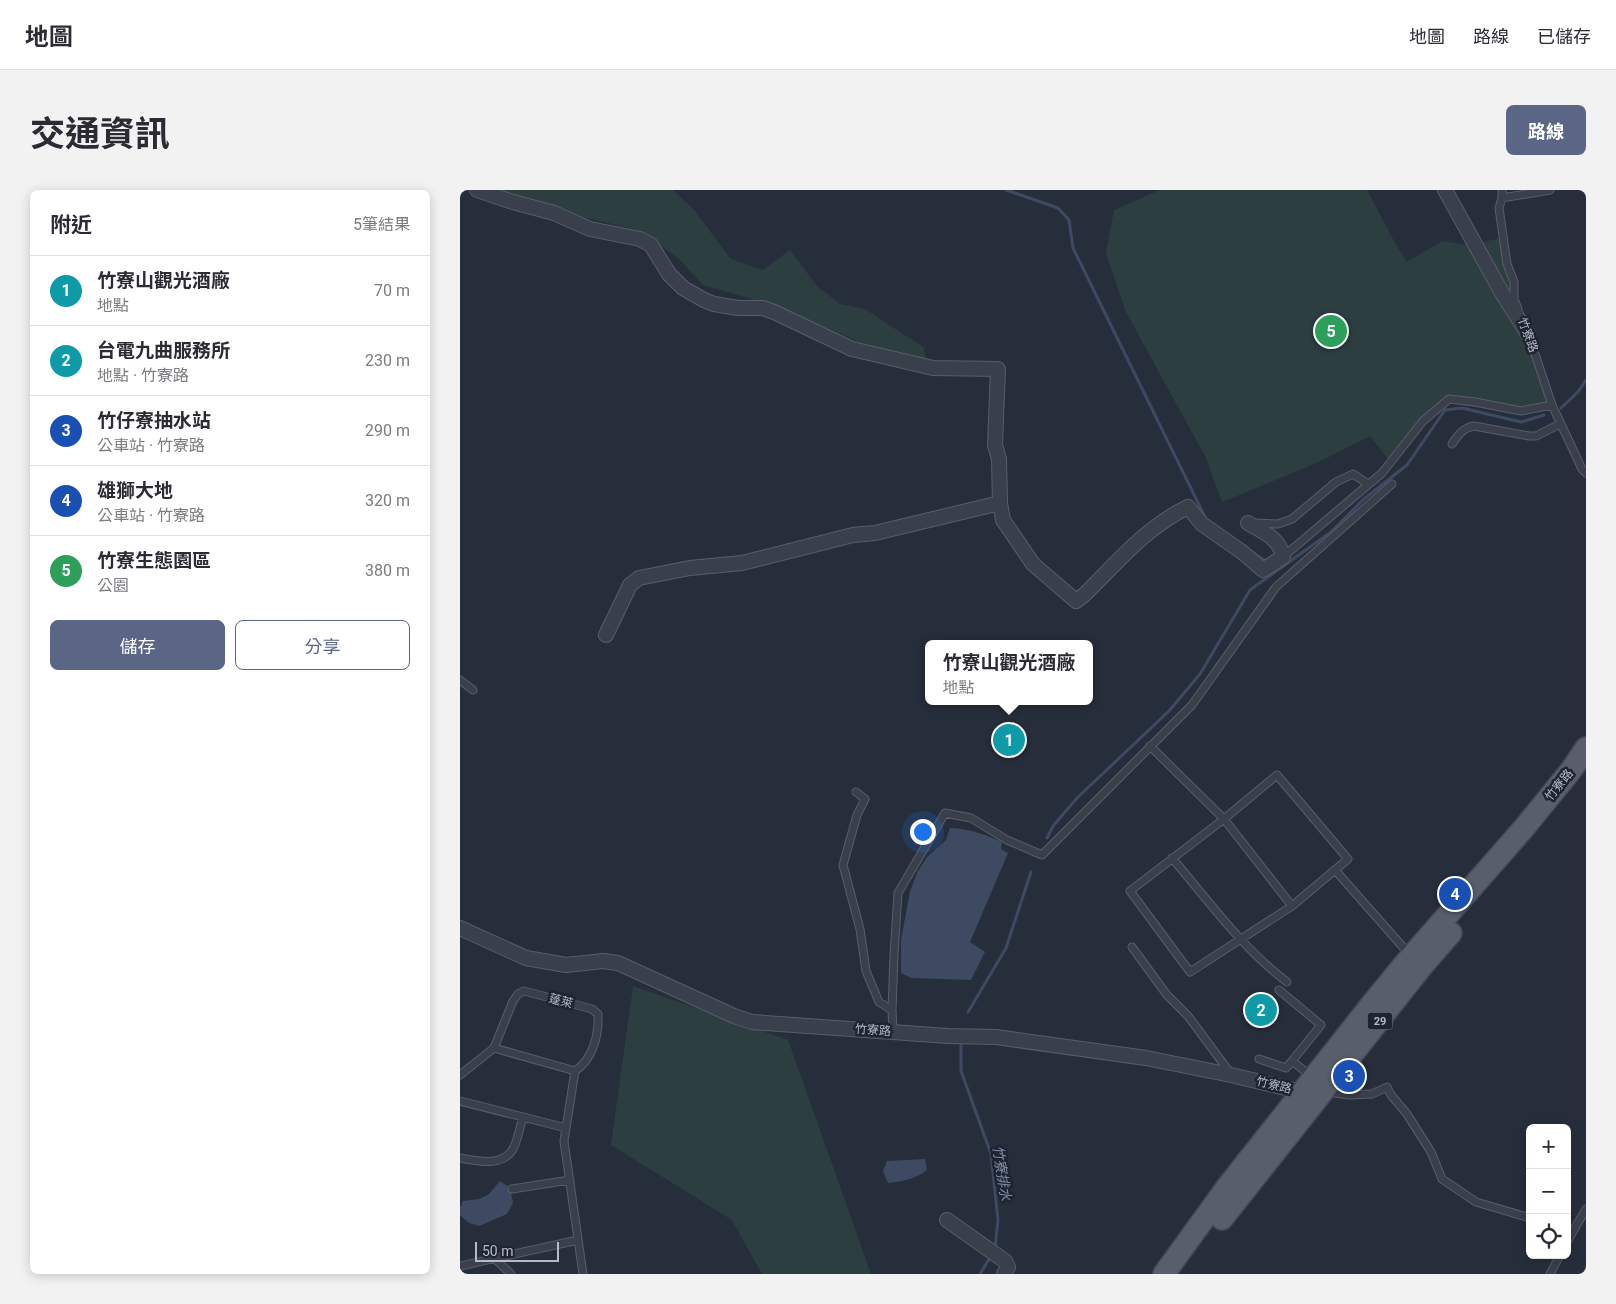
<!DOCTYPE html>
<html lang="zh-TW">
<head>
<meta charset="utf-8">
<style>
	body { margin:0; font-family:Roboto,"Noto Sans TC",sans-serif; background:#f2f2f3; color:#2b2b33 }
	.controls { position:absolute; right:15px; bottom:15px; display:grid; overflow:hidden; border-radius:8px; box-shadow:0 2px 12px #0003 }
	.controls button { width:45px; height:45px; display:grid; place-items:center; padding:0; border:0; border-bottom:1px solid #e1e1e2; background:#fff; color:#2b2b33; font:25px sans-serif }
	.scale { position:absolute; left:15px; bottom:12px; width:84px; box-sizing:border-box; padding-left:5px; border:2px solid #b6bbc7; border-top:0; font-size:14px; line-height:18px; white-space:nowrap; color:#b6bbc7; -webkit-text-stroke:4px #1f2530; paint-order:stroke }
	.you { position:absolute; left:462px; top:641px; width:18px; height:18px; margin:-12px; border:4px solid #fff; border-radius:50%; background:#1a73e8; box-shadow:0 0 0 8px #1a73e833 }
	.badge { display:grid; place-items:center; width:32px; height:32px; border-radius:50%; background:#5b6686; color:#fff; font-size:16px; font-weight:700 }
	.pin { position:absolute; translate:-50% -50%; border:2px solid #fff; box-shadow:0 1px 5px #0006 }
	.popup { position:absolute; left:465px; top:450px; width:168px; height:65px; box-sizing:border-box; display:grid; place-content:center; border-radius:8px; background:#fff; filter:drop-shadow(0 1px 4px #0005); font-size:16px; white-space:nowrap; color:#7c7c81 }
	.popup b { font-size:19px; color:#2b2b33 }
	.popup::after { content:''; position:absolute; left:50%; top:100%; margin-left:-10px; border:10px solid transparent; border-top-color:#fff }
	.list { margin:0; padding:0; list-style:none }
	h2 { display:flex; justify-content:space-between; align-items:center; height:65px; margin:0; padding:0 20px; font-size:21px }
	h2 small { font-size:16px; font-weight:400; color:#7c7c81 }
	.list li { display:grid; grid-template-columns:32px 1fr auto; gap:15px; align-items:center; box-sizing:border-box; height:70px; padding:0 20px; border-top:1px solid #e1e1e2 }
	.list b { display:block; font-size:19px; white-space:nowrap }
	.list p { margin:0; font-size:16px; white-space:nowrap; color:#7c7c81 }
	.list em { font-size:16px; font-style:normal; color:#7c7c81 }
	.actions { display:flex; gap:10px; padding:15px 20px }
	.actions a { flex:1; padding:11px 0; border:1px solid #5b6686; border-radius:8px; text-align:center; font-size:18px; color:#5b6686 }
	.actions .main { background:#5b6686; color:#fff }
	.icon { flex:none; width:28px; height:28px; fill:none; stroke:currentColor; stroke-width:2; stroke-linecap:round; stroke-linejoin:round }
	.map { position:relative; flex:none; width:1126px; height:1084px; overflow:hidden; border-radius:8px }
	header { display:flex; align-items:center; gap:30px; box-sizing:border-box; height:70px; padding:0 25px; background:#fff; border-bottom:1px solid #e1e1e2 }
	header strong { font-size:24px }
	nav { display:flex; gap:28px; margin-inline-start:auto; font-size:18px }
	.intro { display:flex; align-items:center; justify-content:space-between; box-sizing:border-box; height:120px; padding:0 30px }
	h1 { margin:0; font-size:35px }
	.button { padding:12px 22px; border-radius:8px; background:#5b6686; color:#fff; font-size:18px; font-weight:700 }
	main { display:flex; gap:30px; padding:0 30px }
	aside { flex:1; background:#fff; border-radius:8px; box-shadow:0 2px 12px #0003 }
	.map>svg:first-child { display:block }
	.green { fill:#2d3e40 }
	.water { fill:#3e4a62 }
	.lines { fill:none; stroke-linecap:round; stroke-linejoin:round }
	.stream { stroke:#3e4a62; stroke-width:3 }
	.service-casing { stroke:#585e69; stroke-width:9 }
	.minor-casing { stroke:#585e69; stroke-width:16 }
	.primary-casing { stroke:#434954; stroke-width:24 }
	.service { stroke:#3a404b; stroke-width:7 }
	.minor { stroke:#3a404b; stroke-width:14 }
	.primary { stroke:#585f6b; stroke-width:21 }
	.labels { text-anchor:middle; stroke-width:5; stroke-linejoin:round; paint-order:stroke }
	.shield { fill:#1f2530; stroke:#898e9a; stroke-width:1 }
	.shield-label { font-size:11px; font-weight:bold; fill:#b6bbc7 }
	.street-label { font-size:12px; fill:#b6bbc7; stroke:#1f2530 }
	.water-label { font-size:14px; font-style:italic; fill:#818faa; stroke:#1f2530 }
</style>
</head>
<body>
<header>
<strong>地圖</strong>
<nav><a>地圖</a><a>路線</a><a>已儲存</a></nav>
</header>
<div class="intro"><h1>交通資訊</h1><a class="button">路線</a></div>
<main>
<aside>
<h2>附近<small>5筆結果</small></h2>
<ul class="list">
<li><span class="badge" style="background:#0f9aa8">1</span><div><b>竹寮山觀光酒廠</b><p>地點</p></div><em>70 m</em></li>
<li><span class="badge" style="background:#0f9aa8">2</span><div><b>台電九曲服務所</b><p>地點 · 竹寮路</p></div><em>230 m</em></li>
<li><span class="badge" style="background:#1a4fb4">3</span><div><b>竹仔寮抽水站</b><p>公車站 · 竹寮路</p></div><em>290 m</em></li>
<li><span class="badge" style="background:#1a4fb4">4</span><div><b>雄獅大地</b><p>公車站 · 竹寮路</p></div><em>320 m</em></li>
<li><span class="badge" style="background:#2e9e5b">5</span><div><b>竹寮生態園區</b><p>公園</p></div><em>380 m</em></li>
</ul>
<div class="actions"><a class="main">儲存</a><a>分享</a></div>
</aside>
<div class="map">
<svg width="1126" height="1084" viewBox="0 0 1126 1084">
	<rect width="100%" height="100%" fill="#272e3b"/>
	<path class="green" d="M35,0H213L234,20L271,69L303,80L330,60L357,96L380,114L405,119L463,157L466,168L459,176L426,169L391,148L343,128L289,108L243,95L219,69L180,41L100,21Z
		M700,0H907L935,53L947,72L982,51L1009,55L1046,47L1055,104L1089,213L1061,221L989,209L963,231L947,253L928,269L910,246L859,272L762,312L746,268L666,122L646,63L654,20Z
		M173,796L328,850L411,1084H302L272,1030L151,955Z"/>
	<path class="water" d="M490,638C511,639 523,644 542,652L541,659L548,663L510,752L525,762L511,790L451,788L441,783V750L450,701L458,681L467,667L486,650Z
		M465,969L467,980C456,989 443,991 428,993L423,981L427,971Z
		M40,991L50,998L53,1013L47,1024L19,1036L9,1033L0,1025V1017L3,1011L19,1009L28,1005Z"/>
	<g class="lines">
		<path class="stream" d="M546,0L598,18L609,30L613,58L746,329
			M1101,218L1118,202L1126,190
			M789,360L807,372
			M587,648L593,636L617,608L709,521L740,484L790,400L871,342L904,309L947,275L985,220L1002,218L1061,232L1084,225
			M508,822L546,758L571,682
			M501,855V881L531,964L538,1030L535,1059
			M520,1084L531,1066"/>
		<g class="service-casing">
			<path id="service" d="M1042,0V8L1039,18L1047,74L1054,92V109L1058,119
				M1042,8L1090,0
				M1068,143L1092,215L1122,279L1126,283
				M992,254C998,245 1003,238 1014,236L1069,246H1076L1100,234
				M794,333L818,334L832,329L876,292L893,284L908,294
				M823,367L922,283L963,231L989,209L1015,212L1061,221L1092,215
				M0,490L13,500
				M690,556L764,629L832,716
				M817,585L888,669L832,716L730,782L670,701L764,629Z
				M396,602L405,609L397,625L383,675L400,739L406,781L419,812L432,820
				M712,668C748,710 782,758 827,792
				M875,680L949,764
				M672,757L707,805L728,826L771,884
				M819,800L861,835L832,871L851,886
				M433,841L432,820L434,765L438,703L485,623L511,628L547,650L582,665L732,515L816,397L932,294
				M34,858L115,881
				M799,869L826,878L832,871
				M0,885L34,858L53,811L58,804L64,801L132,819L138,824C139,845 133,869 115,881L104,951L123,1084
				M868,902L889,905L912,904L927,897L931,905L947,924L971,962L982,989L1016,1012L1070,1028
				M0,911L106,938
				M0,968C17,971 44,978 54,957C58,948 60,937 63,927
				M52,999L110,990
				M1108,1050L1126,1019
				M34,1068L51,1084
				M0,1076L118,1050
				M1090,1084L1100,1065"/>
		</g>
		<g class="minor-casing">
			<path id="minor" d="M17,0L53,12L94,23L130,39L180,49L191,55L209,84L223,98L244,110L254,114L278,118H303L314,122L392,159L473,178L538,179L535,255L539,269L540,313L543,330L573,374L616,411L624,405C657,373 686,337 728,317L742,334L782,362L803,380L823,367C820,348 803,342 788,333
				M985,0L1042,103L1068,144
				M146,445L170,395L179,388L230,378L282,373L393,345L415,343L540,313
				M0,738L66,768L106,775L143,771L158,773L274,826L292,832L488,846L536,847L686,868L771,885L842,902H849
				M487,1030L545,1071L548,1077L544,1084"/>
		</g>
		<g class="primary-casing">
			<path id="primary" d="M762,1029L963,775L991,743
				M704,1084L767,997L911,815L942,777L1064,638L1112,579L1126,558"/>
		</g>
		<use href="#service" class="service"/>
		<use href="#minor" class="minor"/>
		<use href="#primary" class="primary"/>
	</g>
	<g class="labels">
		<rect class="shield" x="907.5" y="822.5" width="25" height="17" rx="4"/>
		<g class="shield-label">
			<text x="920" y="835">29</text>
		</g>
		<g class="street-label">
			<text transform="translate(1068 145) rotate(70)" y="4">竹寮路</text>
			<text transform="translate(1099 595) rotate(-51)" y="4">竹寮路</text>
			<text transform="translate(101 811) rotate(15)" y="4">蓬萊</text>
			<text transform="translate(413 840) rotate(4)" y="4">竹寮路</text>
			<text transform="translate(814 895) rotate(14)" y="4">竹寮路</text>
		</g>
		<g class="water-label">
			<text transform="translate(542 983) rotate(81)" y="5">竹寮排水</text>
		</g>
	</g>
</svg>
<div class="controls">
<button>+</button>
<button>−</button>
<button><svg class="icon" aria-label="locate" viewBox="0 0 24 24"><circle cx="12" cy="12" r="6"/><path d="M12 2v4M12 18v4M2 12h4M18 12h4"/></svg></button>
</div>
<div class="scale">50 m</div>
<div class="you"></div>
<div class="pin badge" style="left:549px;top:550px;background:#0f9aa8">1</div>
<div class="popup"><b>竹寮山觀光酒廠</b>地點</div>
<div class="pin badge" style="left:801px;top:820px;background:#0f9aa8">2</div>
<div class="pin badge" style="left:889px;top:886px;background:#1a4fb4">3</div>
<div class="pin badge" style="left:995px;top:704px;background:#1a4fb4">4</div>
<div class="pin badge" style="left:871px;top:141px;background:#2e9e5b">5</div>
</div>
</main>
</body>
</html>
